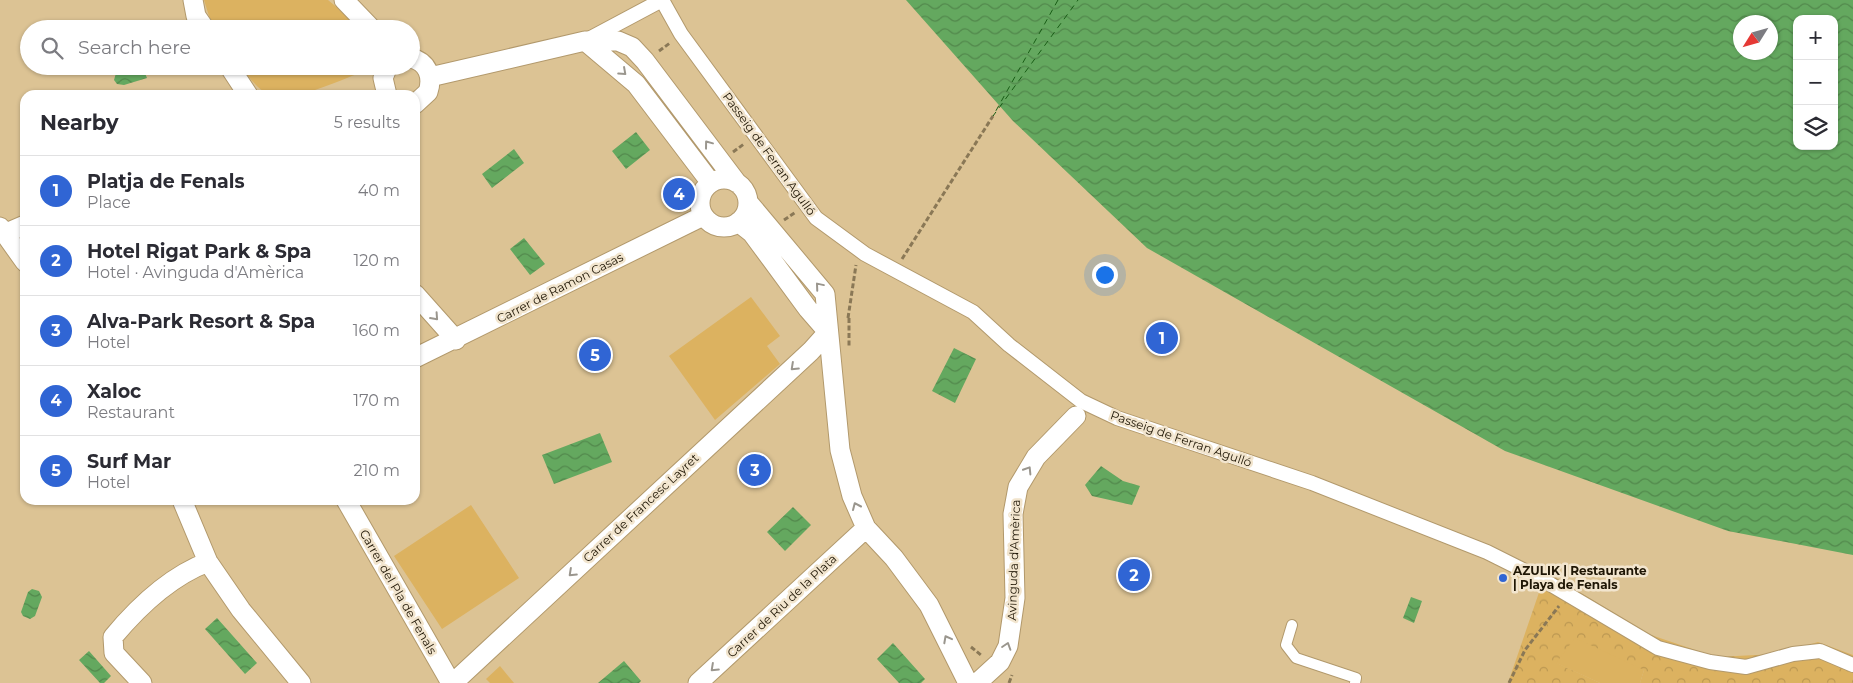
<!DOCTYPE html>
<html lang="en">
<head>
<meta charset="utf-8">
<style>
	body { margin:0; font-family:Montserrat,sans-serif; background:#f2f2f3; color:#2b2b33 }
	.controls { position:absolute; right:15px; top:15px; display:grid; overflow:hidden; border-radius:10px; box-shadow:0 1px 4px #0004 }
	.controls button { width:45px; height:45px; display:grid; place-items:center; padding:0; border:0; border-bottom:1px solid #e1e1e2; background:#fff; color:#2b2b33; font:25px sans-serif }
	.compass { position:absolute; left:1733px; top:15px; width:45px; height:45px; border-radius:50%; background:#fff; box-shadow:0 1px 4px #0004; rotate:233deg }
	.you { position:absolute; left:1104px; top:274px; width:18px; height:18px; margin:-12px; border:4px solid #fff; border-radius:50%; background:#1a73e8; box-shadow:0 0 0 8px #1a73e833 }
	.badge { display:grid; place-items:center; width:32px; height:32px; border-radius:50%; background:#3065d4; color:#fff; font-size:16px; font-weight:700 }
	.pin { position:absolute; translate:-50% -50%; border:2px solid #fff; box-shadow:0 1px 5px #0006 }
	.list { margin:0; padding:0; list-style:none }
	h2 { display:flex; justify-content:space-between; align-items:center; height:65px; margin:0; padding:0 20px; font-size:21px }
	h2 small { font-size:16px; font-weight:400; color:#7c7c81 }
	.list li { display:grid; grid-template-columns:32px 1fr auto; gap:15px; align-items:center; box-sizing:border-box; height:70px; padding:0 20px; border-top:1px solid #e1e1e2 }
	.list b { display:block; font-size:19px; white-space:nowrap }
	.list p { margin:0; font-size:16px; white-space:nowrap; color:#7c7c81 }
	.list em { font-size:16px; font-style:normal; color:#7c7c81 }
	.icon { flex:none; width:28px; height:28px; fill:none; stroke:currentColor; stroke-width:2; stroke-linecap:round; stroke-linejoin:round }
	.map { position:relative; flex:none; width:1853px; height:683px; overflow:hidden }
	.search { position:absolute; background:#fff; box-shadow:0 1px 4px #0004; left:20px; top:20px; width:400px; height:55px; display:flex; align-items:center; gap:12px; box-sizing:border-box; padding:0 18px; border-radius:28px; color:#7c7c81; font-size:19px }
	.panel { position:absolute; background:#fff; box-shadow:0 1px 4px #0004; left:20px; top:90px; width:400px; height:415px; border-radius:15px }
	.map>svg:first-child { display:block }
	.forest { fill:url(#forest-crowns) }
	.park { fill:#dcb260 }
	.water { fill:url(#water-waves); fill-rule:evenodd }
	.lines { fill:none; stroke-linecap:round; stroke-linejoin:round }
	.ferry { stroke:#195e16; stroke-width:1; stroke-dasharray:6 5; stroke-linecap:butt }
	.service-casing { stroke:#b2996c; stroke-width:12 }
	.pedestrian-casing { stroke:#b2996c; stroke-width:16 }
	.minor-casing { stroke:#b2996c; stroke-width:21 }
	.path { stroke:#8a7856; stroke-width:3; stroke-dasharray:5 2.5; stroke-linecap:butt }
	.service { stroke:#fff; stroke-width:10 }
	.pedestrian { stroke:#fff; stroke-width:14 }
	.minor { stroke:#fff; stroke-width:19 }
	.oneway { stroke:#9a968e }
	.poi-dot { fill:#3065d4; stroke:#f2e5ce; stroke-width:2 }
	.labels { text-anchor:middle; stroke-width:5; stroke-linejoin:round; paint-order:stroke }
	.street-label { font-size:12px; fill:#1f1605; stroke:#f2e5ce }
	.poi-label { font-size:12px; font-weight:bold; fill:#1f1605; stroke:#f2e5ce; text-anchor:start }
</style>
</head>
<body>
<div class="map">
<svg width="1853" height="683" viewBox="0 0 1853 683">
	<defs>
		<pattern id="forest-crowns" width="20" height="18" patternUnits="userSpaceOnUse" patternTransform="scale(1.25)"><rect width="20" height="18" fill="#dcb260"/><path d="M2 6a3 3 0 1 1 6 0M12 15a3 3 0 1 1 6 0" fill="none" stroke="#bc9852"/></pattern>
		<pattern id="water-waves" width="16" height="10" patternUnits="userSpaceOnUse" patternTransform="scale(1.25)"><rect width="16" height="10" fill="#64a85f"/><path d="M0 5q4-4 8 0t8 0" fill="none" stroke="#52884c"/></pattern>
	</defs>
	<rect width="100%" height="100%" fill="#dcc394"/>
	<path class="forest" d="M1546,572L1651,635L1716,657L1776,654L1818,642L1853,655V683H1640L1644,670L1557,663L1600,683H1508Z"/>
	<path class="park" d="M204,0H328L363,29H213Z
		M239,66H366L362,72C340,80 289,105 268,94C256,88 248,75 239,66Z
		M751,297L780,336L767,346L780,364L715,420L669,356Z
		M471,505L519,578L442,629L394,556Z
		M1575,638L1644,670L1640,683H1600L1556,663Z
		M500,666L514,683H490L486,679Z"/>
	<path class="water" d="M906,0H1853V555L1728,531L1505,451L1147,248L1013,121ZM1797,19H1834V146H1797ZM1740,22H1770V52H1740Z
		M134,66H142L147,78L124,85L117,84L114,80L116,73Z
		M636,132L650,150L626,169L612,151Z
		M514,149L524,163L492,188L482,174Z
		M524,238L545,264L530,275L510,249Z
		M954,348L976,359L955,403L932,391Z
		M600,433L612,462L554,484L542,455Z
		M1101,466L1123,481L1140,486L1132,505L1092,496L1085,485Z
		M793,507L811,525L785,551L767,532Z
		M32,589L39,591L42,597L35,616L30,619L23,616L21,612L28,592Z
		M1411,597L1422,601L1414,623L1403,618Z
		M217,618L257,663L245,674L205,629Z
		M893,643L925,679L921,683H899L877,659Z
		M89,651L111,676L104,683H100L79,660Z
		M624,661L641,681L639,683H598Z"/>
	<g class="lines">
		<path class="ferry" d="M1058,0L993,116L1078,0"/>
		<g class="service-casing">
			<path id="service" d="M1292,625L1286,645L1296,658L1356,678L1355,683"/>
		</g>
		<g class="pedestrian-casing">
			<path id="pedestrian" d="M587,40L662,0L681,34L816,218L865,254L973,312L1009,345L1081,401L1117,418L1312,483L1487,552L1545,581L1658,648L1710,662L1746,667L1793,654L1820,651L1853,665"/>
		</g>
		<g class="minor-casing">
			<path id="minor" d="M193,0L196,16L205,29
				M344,0L372,29
				M585,41L636,84L711,183
				M411,58C428,62 433,77 428,92L415,104
				M229,66L248,95
				M430,77L585,41H618L632,47L645,61L737,183
				M387,95L383,78L388,66
				M700 203a24 24 0 1 1 48 0a24 24 0 1 1-48 0Z
				M748,202L825,294L840,450L852,496L866,528L894,558L929,605L968,683
				M738,222L752,233L808,309L828,332
				M0,227L25,262
				M4,234L25,225
				M415,294L456,340
				M415,358L703,216
				M182,500L208,562L241,610L301,683
				M346,500L451,683
				M142,683L114,653L113,637C138,607 171,576 208,562
				M453,683L811,351L828,332
				M698,683L866,528
				M977,683L1000,662L1008,646L1015,598L1013,514L1018,487L1036,457L1076,416"/>
		</g>
		<path class="path" d="M659,51L670,43
			M733,152L744,144
			M784,220L796,212
			M902,259L993,116
			M848,318L856,265
			M849,318V347
			M971,647L981,655
			M1009,683L1012,675
			M1509,683L1525,650L1559,606"/>
		<use href="#service" class="service"/>
		<use href="#pedestrian" class="pedestrian"/>
		<use href="#minor" class="minor"/>
	</g>
	<defs><path id="oneway-chevron" d="M-2-3.5L2.5 0L-2 3.5" fill="none" stroke-width="1.6" stroke-linecap="round" stroke-linejoin="round" transform="scale(1.25)"/></defs>
	<g class="oneway">
		<use href="#oneway-chevron" transform="translate(623 72) rotate(42)"/>
		<use href="#oneway-chevron" transform="translate(708 144) rotate(-127)"/>
		<use href="#oneway-chevron" transform="translate(819 286) rotate(-130)"/>
		<use href="#oneway-chevron" transform="translate(435 317) rotate(48)"/>
		<use href="#oneway-chevron" transform="translate(794 367) rotate(137)"/>
		<use href="#oneway-chevron" transform="translate(1028 470) rotate(-58)"/>
		<use href="#oneway-chevron" transform="translate(856 506) rotate(-114)"/>
		<use href="#oneway-chevron" transform="translate(572 573) rotate(137)"/>
		<use href="#oneway-chevron" transform="translate(947 639) rotate(-118)"/>
		<use href="#oneway-chevron" transform="translate(1007 646) rotate(-72)"/>
		<use href="#oneway-chevron" transform="translate(714 668) rotate(137)"/>
	</g>
	<circle class="poi-dot" cx="1503" cy="578" r="5"/>
	<g class="labels">
		<g class="street-label">
			<text transform="translate(769 154) rotate(54)" y="4">Passeig de Ferran Agulló</text>
			<text transform="translate(560 288) rotate(-27)" y="4">Carrer de Ramon Casas</text>
			<text transform="translate(1181 439) rotate(19)" y="4">Passeig de Ferran Agulló</text>
			<text transform="translate(641 508) rotate(-43)" y="4">Carrer de Francesc Layret</text>
			<text transform="translate(1014 560) rotate(-88)" y="4">Avinguda d'Amèrica</text>
			<text transform="translate(398 592) rotate(60)" y="4">Carrer del Pla de Fenals</text>
			<text transform="translate(782 606) rotate(-43)" y="4">Carrer de Riu de la Plata</text>
		</g>
		<g class="poi-label">
			<text x="1513" y="575">AZULIK | Restaurante<tspan x="1513" dy="14">| Playa de Fenals</tspan></text>
		</g>
	</g>
</svg>
<div class="controls">
<button>+</button>
<button>−</button>
<button><svg class="icon" aria-label="layers" viewBox="0 0 24 24"><path d="M12 4l9 5-9 5-9-5zM3 14l9 5 9-5"/></svg></button>
</div>
<svg class="compass" viewBox="-18 -18 36 36"><path d="M0-13l5 13h-10z" fill="#e53935"/><path d="M0 13l5-13h-10z" fill="#7c7c81"/></svg>
<div class="you"></div>
<div class="pin badge" style="left:1162px;top:338px">1</div>
<div class="pin badge" style="left:1134px;top:575px">2</div>
<div class="pin badge" style="left:755px;top:470px">3</div>
<div class="pin badge" style="left:679px;top:194px">4</div>
<div class="pin badge" style="left:595px;top:355px">5</div>
<div class="search"><svg class="icon" aria-label="search" viewBox="0 0 24 24"><circle cx="10" cy="10" r="6"/><path d="M15 15l6 6"/></svg>Search here</div>
<section class="panel">
<h2>Nearby<small>5 results</small></h2>
<ul class="list">
<li><span class="badge">1</span><div><b>Platja de Fenals</b><p>Place</p></div><em>40 m</em></li>
<li><span class="badge">2</span><div><b>Hotel Rigat Park &amp; Spa</b><p>Hotel · Avinguda d'Amèrica</p></div><em>120 m</em></li>
<li><span class="badge">3</span><div><b>Alva-Park Resort &amp; Spa</b><p>Hotel</p></div><em>160 m</em></li>
<li><span class="badge">4</span><div><b>Xaloc</b><p>Restaurant</p></div><em>170 m</em></li>
<li><span class="badge">5</span><div><b>Surf Mar</b><p>Hotel</p></div><em>210 m</em></li>
</ul>
</section>
</div>
</body>
</html>
